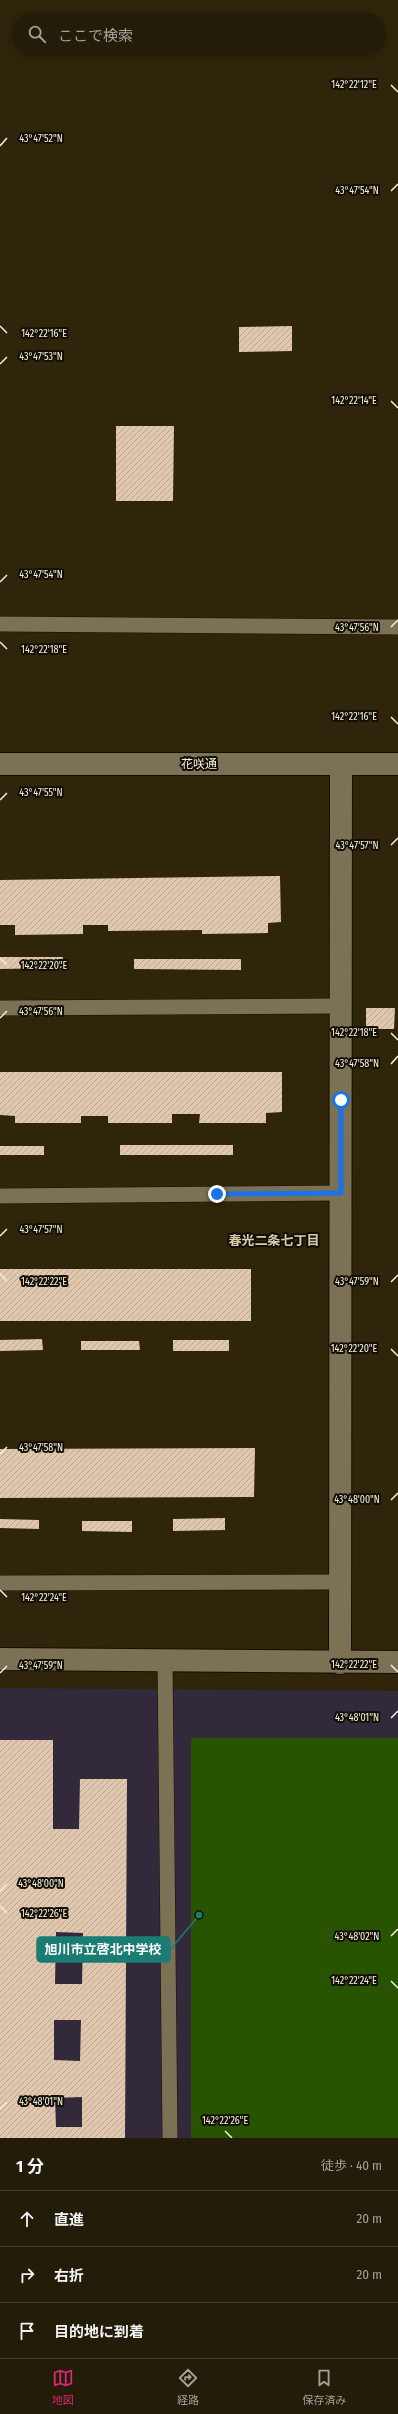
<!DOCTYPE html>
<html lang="ja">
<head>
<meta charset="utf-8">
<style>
	body { margin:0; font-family:"Fira Sans Condensed","Noto Sans JP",sans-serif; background:#2b2512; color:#f1f3f6 }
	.stop { position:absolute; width:12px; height:12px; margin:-9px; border:3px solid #1a73e8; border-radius:50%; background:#fff }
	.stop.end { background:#1a73e8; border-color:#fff; box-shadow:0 1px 4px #0008 }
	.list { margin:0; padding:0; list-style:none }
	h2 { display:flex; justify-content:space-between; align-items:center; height:52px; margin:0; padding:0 16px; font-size:17px }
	h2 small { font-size:13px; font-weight:400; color:#a3a19c }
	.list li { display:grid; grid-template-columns:26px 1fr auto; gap:12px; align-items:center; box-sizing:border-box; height:56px; padding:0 16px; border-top:1px solid #403a29 }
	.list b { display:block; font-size:15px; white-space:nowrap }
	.list em { font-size:13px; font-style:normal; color:#a3a19c }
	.icon { flex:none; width:22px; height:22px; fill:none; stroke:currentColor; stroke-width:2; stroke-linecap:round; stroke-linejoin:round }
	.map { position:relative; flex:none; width:398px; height:2138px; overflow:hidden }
	.search { position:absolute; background:#231c08; box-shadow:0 2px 10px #0003; left:12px; right:12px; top:12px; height:44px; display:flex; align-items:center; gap:10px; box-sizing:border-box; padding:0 14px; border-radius:22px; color:#a3a19c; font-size:15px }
	.sheet { height:220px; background:#231c08 }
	nav { display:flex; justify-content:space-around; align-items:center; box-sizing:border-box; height:56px; border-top:1px solid #403a29; background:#231c08; font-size:11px; color:#a3a19c }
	nav a { display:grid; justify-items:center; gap:2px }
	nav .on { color:#db2777 }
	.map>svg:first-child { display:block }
	.education { fill:#322a3a }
	.pitch { fill:#285301 }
	.building { fill:url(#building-hatch); fill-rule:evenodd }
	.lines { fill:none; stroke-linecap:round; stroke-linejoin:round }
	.lane-casing { stroke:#170e00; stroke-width:16 }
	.street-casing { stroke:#170e00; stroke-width:24 }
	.secondary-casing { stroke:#170e00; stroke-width:24 }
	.lane { stroke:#7b7154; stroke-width:15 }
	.street { stroke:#7b7154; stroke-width:22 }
	.secondary { stroke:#7b7154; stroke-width:22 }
	.route { stroke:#1a73e8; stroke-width:5 }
	.ticks { fill:none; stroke:#f6f0e0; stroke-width:1.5 }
	.labels { text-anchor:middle; stroke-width:4; stroke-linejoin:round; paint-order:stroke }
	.street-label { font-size:12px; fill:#f6f0e0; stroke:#130f05 }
	.neighbourhood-label { font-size:13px; font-weight:bold; fill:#d7ccac; stroke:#130f05 }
	.ticks-label { font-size:10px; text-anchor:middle; fill:#f6f0e0; stroke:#130f05; stroke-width:4; stroke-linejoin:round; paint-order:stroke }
	.leader { fill:none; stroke:#1b7c74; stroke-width:1.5 }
	.callout-dot { fill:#1b7c74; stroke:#130f05; stroke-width:1.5 }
	.callout { fill:#1b7c74; stroke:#1b7c74; stroke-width:1.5 }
	.callout-label { font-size:13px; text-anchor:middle; font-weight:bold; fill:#fff }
</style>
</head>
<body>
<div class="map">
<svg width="398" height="2138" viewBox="0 0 398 2138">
	<defs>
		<pattern id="building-hatch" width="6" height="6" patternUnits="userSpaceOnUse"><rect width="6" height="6" fill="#e0c7ae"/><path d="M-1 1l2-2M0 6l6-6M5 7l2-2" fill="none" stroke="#baa793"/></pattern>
	</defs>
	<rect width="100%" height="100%" fill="#2f250a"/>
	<path class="education" d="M0,1688L398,1691V2138H0Z"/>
	<path class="pitch" d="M191,1738H398V2138H191Z"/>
	<path class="building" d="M292,326V351L239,352V327Z
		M116,426H174L173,501H116Z
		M280,876L281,922L268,923V933L202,934V930L108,931V925H83V934L15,935V925H0V880Z
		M0,957H63V968L0,969Z
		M134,959H241V970L134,969Z
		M366,1008H395L394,1029H366Z
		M0,1072H282V1112L266,1113V1123H199L200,1114H172V1123H108V1116H81V1123H15V1116L0,1115Z
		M120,1145H233V1155H120Z
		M0,1146H44V1155H0Z
		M0,1269H251V1321H0Z
		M42,1339L43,1350L0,1351V1340Z
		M173,1340H229V1351H173Z
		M81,1341H139L140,1350H81Z
		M255,1448L254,1497L0,1498V1449Z
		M225,1518V1530L173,1531V1519Z
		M0,1519L39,1520V1529L0,1528Z
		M82,1521H132V1532L82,1531Z
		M0,1740H53V1829H79L80,1779H127L125,2138H0ZM56,1932L83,1933L82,1984H55ZM54,2020H81L80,2061L54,2060ZM82,2097V2127H56L55,2098Z"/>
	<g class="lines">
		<g class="lane-casing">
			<path id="lane" d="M0,624L398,627
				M0,1008L340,1006
				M0,1196L341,1193
				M0,1583L341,1582
				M165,1660L170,2138"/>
		</g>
		<g class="street-casing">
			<path id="street" d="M0,1659L398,1662
				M340,1663L341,764"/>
		</g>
		<g class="secondary-casing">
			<path id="secondary" d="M0,764H398"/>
		</g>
		<use href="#lane" class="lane"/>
		<use href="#street" class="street"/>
		<use href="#secondary" class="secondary"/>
	</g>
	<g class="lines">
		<path class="route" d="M217,1194L341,1193V1100"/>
	</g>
	<path class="ticks" d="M391,85L398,92M0,146L7,138M391,191L398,184M0,326L7,333M0,364L7,357M391,401L398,408M0,582L7,575M391,627L398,620M0,642L7,649M391,717L398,724M0,800L7,793M391,845L398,838M0,958L7,965M0,1018L7,1011M391,1033L398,1040M391,1064L398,1056M0,1236L7,1229M0,1274L7,1281M391,1282L398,1275M391,1349L398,1356M0,1454L7,1447M391,1500L398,1493M0,1590L7,1597M391,1665L398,1672M0,1673L7,1666M391,1718L398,1711M0,1891L7,1884M0,1906L7,1913M391,1936L398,1929M391,1981L398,1988M0,2109L7,2102M225,2131L232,2138"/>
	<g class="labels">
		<g class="street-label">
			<text x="199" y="768">花咲通</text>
		</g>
		<g class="neighbourhood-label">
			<text x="274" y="1245">春光二条七丁目</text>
		</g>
	</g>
	<g class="ticks-label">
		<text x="354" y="88">142°22'12"E</text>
		<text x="41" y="142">43°47'52"N</text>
		<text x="357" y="194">43°47'54"N</text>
		<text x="44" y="337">142°22'16"E</text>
		<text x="41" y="360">43°47'53"N</text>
		<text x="354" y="404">142°22'14"E</text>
		<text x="41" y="578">43°47'54"N</text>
		<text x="357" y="631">43°47'56"N</text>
		<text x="44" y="653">142°22'18"E</text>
		<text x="354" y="720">142°22'16"E</text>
		<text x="41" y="796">43°47'55"N</text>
		<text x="357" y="849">43°47'57"N</text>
		<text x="44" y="969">142°22'20"E</text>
		<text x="41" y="1015">43°47'56"N</text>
		<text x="354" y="1036">142°22'18"E</text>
		<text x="357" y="1067">43°47'58"N</text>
		<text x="41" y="1233">43°47'57"N</text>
		<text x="44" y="1285">142°22'22"E</text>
		<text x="357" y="1285">43°47'59"N</text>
		<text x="354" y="1352">142°22'20"E</text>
		<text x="41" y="1451">43°47'58"N</text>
		<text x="357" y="1503">43°48'00"N</text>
		<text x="44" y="1601">142°22'24"E</text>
		<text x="354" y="1668">142°22'22"E</text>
		<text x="41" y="1669">43°47'59"N</text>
		<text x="357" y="1721">43°48'01"N</text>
		<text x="41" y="1887">43°48'00"N</text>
		<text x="44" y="1917">142°22'26"E</text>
		<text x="357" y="1940">43°48'02"N</text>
		<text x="354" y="1984">142°22'24"E</text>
		<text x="41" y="2105">43°48'01"N</text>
		<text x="225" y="2124">142°22'26"E</text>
	</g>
	<path class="leader" d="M199 1915L170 1950"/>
	<circle class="callout-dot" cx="199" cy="1915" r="4"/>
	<rect class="callout" x="37" y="1937" width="133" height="25" rx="4"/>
	<g class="callout-label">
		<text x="103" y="1954">旭川市立啓北中学校</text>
	</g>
</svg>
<div class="stop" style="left:341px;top:1100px"></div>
<div class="stop end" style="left:217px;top:1194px"></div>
<div class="search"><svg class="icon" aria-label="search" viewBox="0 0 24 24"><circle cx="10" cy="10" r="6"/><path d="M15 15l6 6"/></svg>ここで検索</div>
</div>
<section class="sheet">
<h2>1 分<small>徒歩 · 40 m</small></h2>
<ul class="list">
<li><svg class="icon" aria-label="ahead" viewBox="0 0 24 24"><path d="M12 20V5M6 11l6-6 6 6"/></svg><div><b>直進</b></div><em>20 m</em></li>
<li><svg class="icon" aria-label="right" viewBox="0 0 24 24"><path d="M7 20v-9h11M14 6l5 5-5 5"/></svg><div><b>右折</b></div><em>20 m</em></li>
<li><svg class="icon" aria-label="arrive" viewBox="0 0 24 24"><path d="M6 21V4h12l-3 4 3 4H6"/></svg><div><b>目的地に到着</b></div></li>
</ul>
</section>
<nav>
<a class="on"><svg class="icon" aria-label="map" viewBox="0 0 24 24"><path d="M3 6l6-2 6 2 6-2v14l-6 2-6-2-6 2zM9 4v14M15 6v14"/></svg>地図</a>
<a><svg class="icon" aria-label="directions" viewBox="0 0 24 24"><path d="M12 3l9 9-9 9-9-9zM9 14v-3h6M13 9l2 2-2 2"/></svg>経路</a>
<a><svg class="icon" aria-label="saved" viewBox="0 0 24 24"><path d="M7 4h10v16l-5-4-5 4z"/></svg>保存済み</a>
</nav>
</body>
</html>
